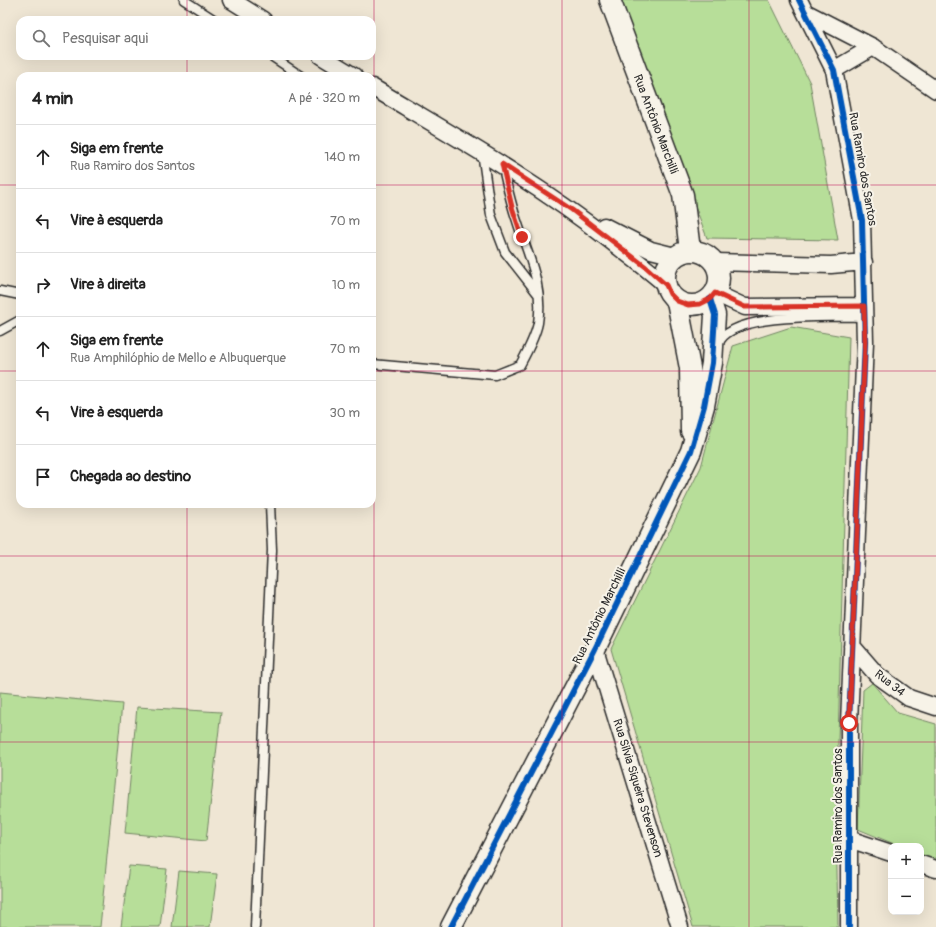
<!DOCTYPE html>
<html lang="pt">
<head>
<meta charset="utf-8">
<style>
	body { margin:0; font-family:Pangolin,sans-serif; background:#f2f2f2; color:#222 }
	.controls { position:absolute; right:12px; bottom:12px; display:grid; overflow:hidden; border-radius:8px; box-shadow:0 4px 16px #0002 }
	.controls button { width:36px; height:36px; display:grid; place-items:center; padding:0; border:0; border-bottom:1px solid #e0e0e0; background:#fff; color:#222; font:20px sans-serif }
	.stop { position:absolute; width:12px; height:12px; margin:-9px; border:3px solid #d93025; border-radius:50%; background:#fff }
	.stop.end { background:#d93025; border-color:#fff; box-shadow:0 1px 4px #0008 }
	.list { margin:0; padding:0; list-style:none }
	h2 { display:flex; justify-content:space-between; align-items:center; height:52px; margin:0; padding:0 16px; font-size:17px }
	h2 small { font-size:13px; font-weight:400; color:#767676 }
	.list li { display:grid; grid-template-columns:26px 1fr auto; gap:12px; align-items:center; box-sizing:border-box; height:64px; padding:0 16px; border-top:1px solid #e0e0e0 }
	.list b { display:block; font-size:15px; white-space:nowrap }
	.list p { margin:0; font-size:13px; white-space:nowrap; color:#767676 }
	.list em { font-size:13px; font-style:normal; color:#767676 }
	.icon { flex:none; width:22px; height:22px; fill:none; stroke:currentColor; stroke-width:2; stroke-linecap:round; stroke-linejoin:round }
	.map { position:relative; flex:none; width:936px; height:927px; overflow:hidden }
	.search { position:absolute; background:#fff; box-shadow:0 4px 16px #0002; left:16px; top:16px; width:360px; height:44px; display:flex; align-items:center; gap:10px; box-sizing:border-box; padding:0 14px; border-radius:12px; color:#767676; font-size:15px }
	.panel { position:absolute; background:#fff; box-shadow:0 4px 16px #0002; left:16px; top:72px; width:360px; height:436px; border-radius:12px }
	.map>svg:first-child { display:block }
	.green { fill:#b7de99; stroke:#718462 }
	.lines { fill:none; stroke-linecap:round; stroke-linejoin:round }
	.service-casing { stroke:#2b2b2b; stroke-width:11 }
	.minor-casing { stroke:#2b2b2b; stroke-width:19 }
	.tertiary-casing { stroke:#2b2b2b; stroke-width:23 }
	.service { stroke:#f7f3e8; stroke-width:8 }
	.minor { stroke:#f7f3e8; stroke-width:16 }
	.tertiary { stroke:#f7f3e8; stroke-width:20 }
	.cycleway-casing { stroke:#f7f3e8; stroke-width:8 }
	.cycleway { stroke:#0057b8; stroke-width:6 }
	.route { stroke:#d93025; stroke-width:5 }
	.grid { fill:none; stroke:#c2185b; stroke-width:1; stroke-opacity:0.55 }
	.labels { text-anchor:middle; stroke-width:4; stroke-linejoin:round; paint-order:stroke }
	.street-label { font-size:12px; fill:#2b2b2b; stroke:#f7f3e8 }
</style>
</head>
<body>
<div class="map">
<svg width="936" height="927" viewBox="0 0 936 927">
	<rect width="100%" height="100%" fill="#efe6d4"/>
	<filter id="ink" filterUnits="userSpaceOnUse"><feTurbulence type="fractalNoise" baseFrequency=".025" numOctaves="2"/><feDisplacementMap in="SourceGraphic" scale="8" xChannelSelector="R" yChannelSelector="G"/><feConvolveMatrix kernelMatrix="1 2 1 2 8 2 1 2 1" color-interpolation-filters="sRGB"/></filter>
	<g filter="url(#ink)">
		<path class="green" d="M619,0H769L810,83L838,240L707,238Z
			M791,327L849,337L836,815L838,927H693L611,649L701,467L733,346Z
			M872,683L898,713L936,724V861L921,855V846H899L858,829L863,690Z
			M0,692L122,704L100,927H0Z
			M137,707L221,712L206,841L125,833Z
			M129,866L167,869L160,927H121Z
			M179,871L217,874L210,927H172Z"/>
		<g class="lines">
			<g class="service-casing">
				<path id="service" d="M184,0L215,20
					M271,56L301,76
					M482,152L491,215L505,252L538,294
					M0,291L20,295
					M0,331L20,320
					M718,345C729,311 835,317 864,317
					M372,364L495,375L520,365C527,352 535,338 538,323C544,285 528,256 517,221C511,204 507,186 503,168
					M255,927L272,550L270,504"/>
			</g>
			<g class="minor-casing">
				<path id="minor" d="M231,0L263,20
					M799,0L834,70L862,220L865,342L849,723V927
					M805,12L873,47L936,90
					M321,56L354,76
					M834,70L873,47
					M372,87C454,136 536,182 611,241C630,256 648,269 666,285
					M604,226L651,250L675,256
					M716,262L831,265L864,262
					M715,293L745,307L864,306
					M852,646L877,675L909,698L936,707
					M595,649L680,927
					M849,839L891,853
					M921,864L936,869"/>
			</g>
			<g class="tertiary-casing">
				<path id="tertiary" d="M610,0L683,195L690,250
					M665 278a27 27 0 1 1 54 0a27 27 0 1 1-54 0Z
					M677,301L690,368L691,431
					M451,927L595,649L691,451L704,406L712,363L715,315L710,299"/>
			</g>
			<use href="#service" class="service"/>
			<use href="#minor" class="minor"/>
			<use href="#tertiary" class="tertiary"/>
			<g class="cycleway-casing">
				<path id="cycleway" d="M799,0L834,70L862,220L865,342L849,723V927
					M451,927L595,649L691,451L704,406L712,363L715,315L710,299"/>
			</g>
			<use href="#cycleway" class="cycleway"/>
		</g>
	</g>
	<g class="lines" filter="url(#ink)">
		<path class="route" d="M522,237L512,207L502,164L572,210L646,267L666,285L670,294L677,301L688,305L700,304L710,299L715,293L745,307L864,306L865,342L849,723"/>
	</g>
	<path class="grid" d="M187,0V20M374,0V927M562,0V927M749,0V927M187,56V76M0,185H20M372,185H936M0,371H20M372,371H936M187,504V927M0,556H936M0,742H936"/>
	<g class="labels">
		<g class="street-label">
			<text transform="translate(656 124) rotate(69)" y="4">Rua Antônio Marchilli</text>
			<text transform="translate(863 169) rotate(80)" y="4">Rua Ramiro dos Santos</text>
			<text transform="translate(599 616) rotate(-64)" y="4">Rua Antônio Marchilli</text>
			<text transform="translate(890 683) rotate(38)" y="4">Rua 34</text>
			<text transform="translate(638 788) rotate(73)" y="4">Rua Silvia Siqueira Stevenson</text>
			<text transform="translate(838 806) rotate(-90)" y="4">Rua Ramiro dos Santos</text>
		</g>
	</g>
</svg>
<div class="controls">
<button>+</button>
<button>−</button>
</div>
<div class="stop" style="left:849px;top:723px"></div>
<div class="stop end" style="left:522px;top:237px"></div>
<div class="search"><svg class="icon" aria-label="search" viewBox="0 0 24 24"><circle cx="10" cy="10" r="6"/><path d="M15 15l6 6"/></svg>Pesquisar aqui</div>
<section class="panel">
<h2>4 min<small>A pé · 320 m</small></h2>
<ul class="list">
<li><svg class="icon" aria-label="ahead" viewBox="0 0 24 24"><path d="M12 20V5M6 11l6-6 6 6"/></svg><div><b>Siga em frente</b><p>Rua Ramiro dos Santos</p></div><em>140 m</em></li>
<li><svg class="icon" aria-label="left" viewBox="0 0 24 24"><path d="M17 20v-9H6M10 6l-5 5 5 5"/></svg><div><b>Vire à esquerda</b></div><em>70 m</em></li>
<li><svg class="icon" aria-label="right" viewBox="0 0 24 24"><path d="M7 20v-9h11M14 6l5 5-5 5"/></svg><div><b>Vire à direita</b></div><em>10 m</em></li>
<li><svg class="icon" aria-label="ahead" viewBox="0 0 24 24"><path d="M12 20V5M6 11l6-6 6 6"/></svg><div><b>Siga em frente</b><p>Rua Amphilóphio de Mello e Albuquerque</p></div><em>70 m</em></li>
<li><svg class="icon" aria-label="left" viewBox="0 0 24 24"><path d="M17 20v-9H6M10 6l-5 5 5 5"/></svg><div><b>Vire à esquerda</b></div><em>30 m</em></li>
<li><svg class="icon" aria-label="arrive" viewBox="0 0 24 24"><path d="M6 21V4h12l-3 4 3 4H6"/></svg><div><b>Chegada ao destino</b></div></li>
</ul>
</section>
</div>
</body>
</html>
